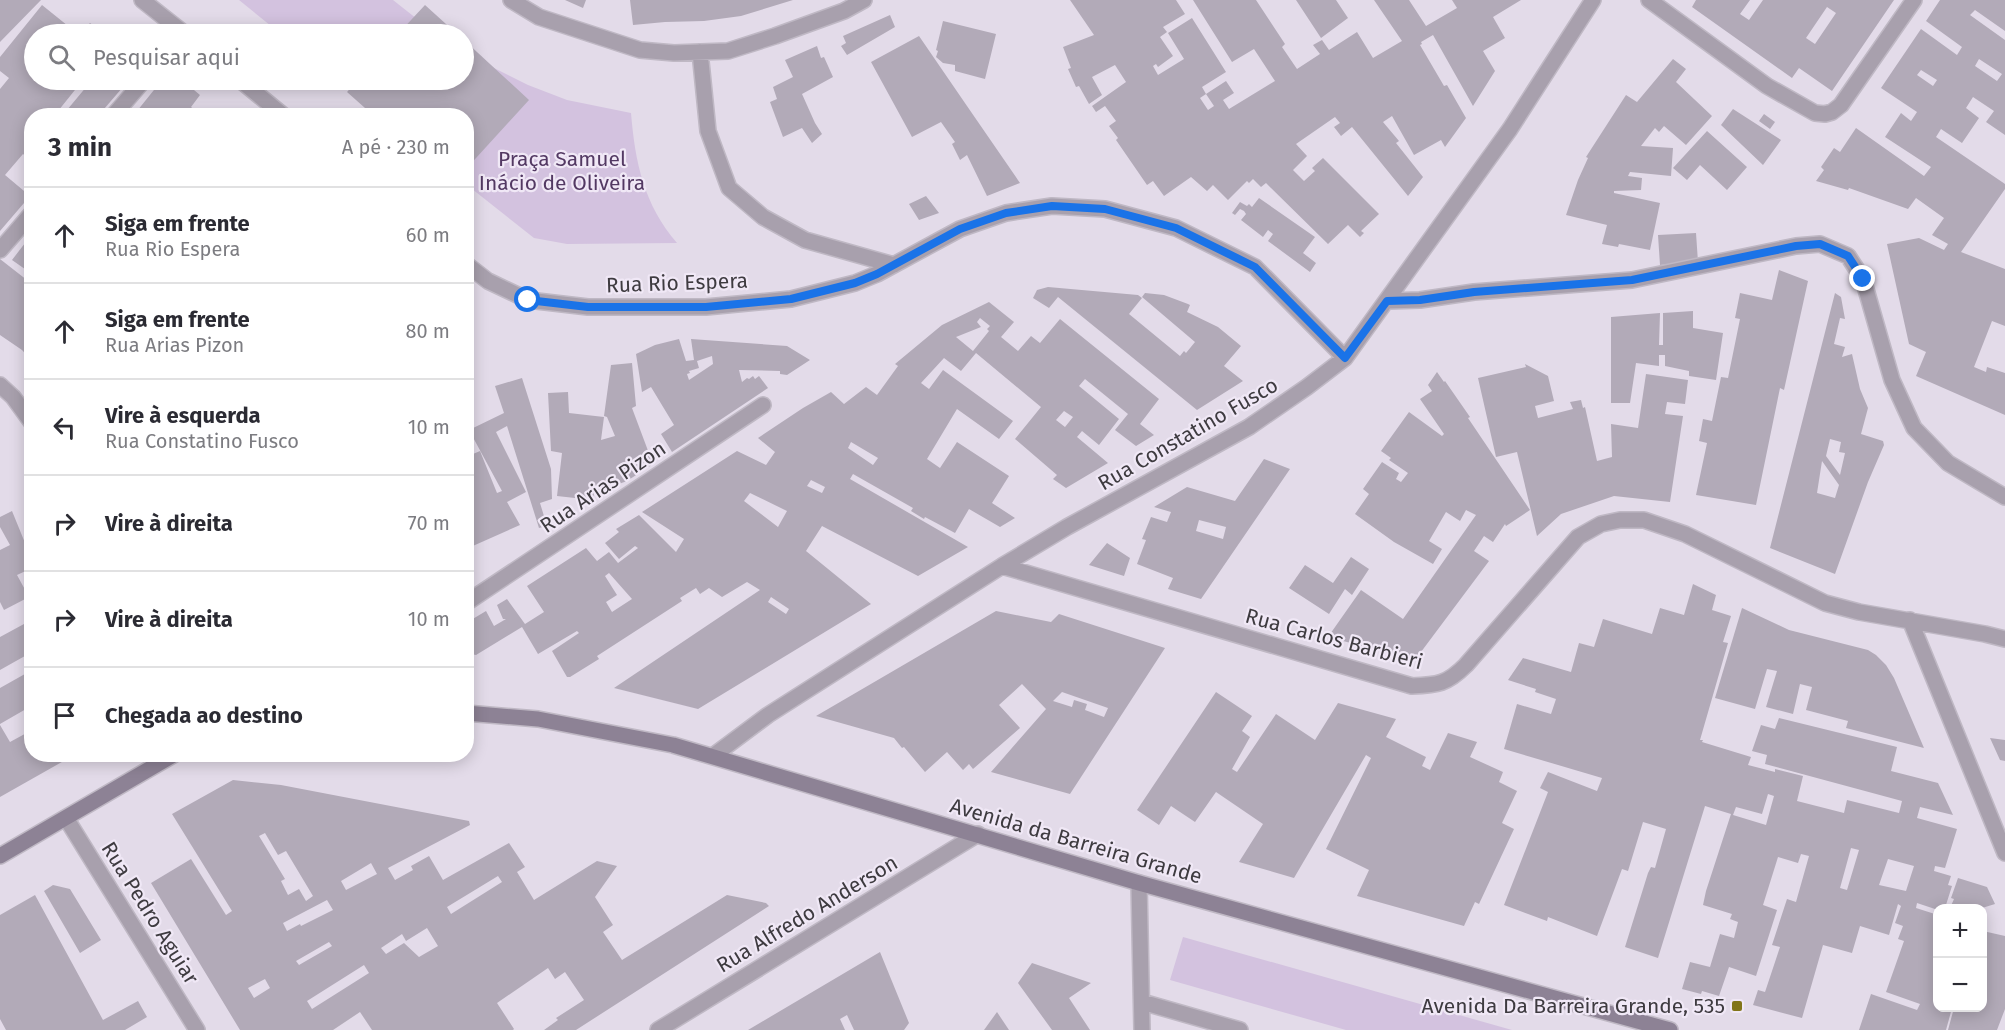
<!DOCTYPE html>
<html lang="pt">
<head>
<meta charset="utf-8">
<style>
	body { margin:0; font-family:"Fira Sans",sans-serif; background:#f2f2f3; color:#2b2b33 }
	.controls { position:absolute; right:18px; bottom:18px; display:grid; overflow:hidden; border-radius:12px; box-shadow:0 3px 15px #0003 }
	.controls button { width:54px; height:54px; display:grid; place-items:center; padding:0; border:0; border-bottom:2px solid #e1e1e2; background:#fff; color:#2b2b33; font:30px sans-serif }
	.stop { position:absolute; width:18px; height:18px; margin:-14px; border:4px solid #1a73e8; border-radius:50%; background:#fff }
	.stop.end { background:#1a73e8; border-color:#fff; box-shadow:0 2px 6px #0008 }
	.list { margin:0; padding:0; list-style:none }
	h2 { display:flex; justify-content:space-between; align-items:center; height:78px; margin:0; padding:0 24px; font-size:26px }
	h2 small { font-size:20px; font-weight:400; color:#7c7c81 }
	.list li { display:grid; grid-template-columns:39px 1fr auto; gap:18px; align-items:center; box-sizing:border-box; height:96px; padding:0 24px; border-top:2px solid #e1e1e2 }
	.list b { display:block; font-size:22px; white-space:nowrap }
	.list p { margin:0; font-size:20px; white-space:nowrap; color:#7c7c81 }
	.list em { font-size:20px; font-style:normal; color:#7c7c81 }
	.icon { flex:none; width:33px; height:33px; fill:none; stroke:currentColor; stroke-width:2; stroke-linecap:round; stroke-linejoin:round }
	.map { position:relative; flex:none; width:2005px; height:1030px; overflow:hidden }
	.search { position:absolute; background:#fff; box-shadow:0 3px 15px #0003; left:24px; top:24px; width:450px; height:66px; display:flex; align-items:center; gap:15px; box-sizing:border-box; padding:0 21px; border-radius:33px; color:#7c7c81; font-size:22px }
	.panel { position:absolute; background:#fff; box-shadow:0 3px 15px #0003; left:24px; top:108px; width:450px; height:654px; border-radius:24px }
	.map>svg:first-child { display:block }
	.green { fill:#d3c2df }
	.building { fill:#b2aab8; fill-rule:evenodd }
	.lines { fill:none; stroke-linecap:round; stroke-linejoin:round }
	.lane-casing { stroke:#bfb8c4; stroke-width:18 }
	.street-casing { stroke:#bfb8c4; stroke-width:18 }
	.secondary-casing { stroke:#bfb8c4; stroke-width:18 }
	.lane { stroke:#a8a0ad; stroke-width:15 }
	.street { stroke:#a8a0ad; stroke-width:15 }
	.secondary { stroke:#8d8295; stroke-width:15 }
	.route { stroke:#1a73e8; stroke-width:8 }
	.poi-dot { fill:#817518; stroke:#f0e8f6; stroke-width:2 }
	.labels { text-anchor:middle; stroke-width:4.5; stroke-linejoin:round; paint-order:stroke }
	.park-label { font-size:21px; fill:#533963; stroke:#f0e8f6 }
	.street-label { font-size:21px; fill:#3e3b40; stroke:#f0e8f6 }
	.poi-label { font-size:21px; fill:#3e3b40; stroke:#f0e8f6; text-anchor:end }
</style>
</head>
<body>
<div class="map">
<svg width="2005" height="1030" viewBox="0 0 2005 1030">
	<rect width="100%" height="100%" fill="#e3dbe9"/>
	<path class="green" d="M239,0H393L436,34H281Z
		M464,53L528,85L567,100L631,113C635,162 644,205 677,243L567,244L534,238L467,185L466,116L381,115L337,80H464Z
		M1183,937L1512,1030H1346L1170,980Z"/>
	<path class="building" d="M0,0H41L0,42Z
		M565,0H586L583,8Z
		M630,0H793L741,16L704,21L665,22L633,25Z
		M1070,0H1176L1185,14L1163,27L1167,32L1160,37L1173,56L1158,67L1156,64L1153,66L1158,75L1184,59L1168,33L1192,18L1226,72L1202,87L1206,94L1200,98L1208,110L1214,106L1206,94L1226,81L1234,93L1223,100L1229,109L1275,81L1254,49L1232,62L1193,0H1256L1285,44L1282,47L1297,69L1320,54L1313,45L1322,40L1329,50L1357,32L1373,58L1402,41L1374,0H1409L1426,26L1457,8L1452,0H1521L1493,17L1505,38L1483,51L1495,71L1473,106L1433,35L1421,42L1422,44L1420,45L1444,86L1447,85L1466,118L1445,147L1441,140L1414,155L1392,116L1383,122L1399,141L1396,143L1423,177L1408,196L1352,127L1341,136L1334,127L1340,123L1335,117L1296,144L1307,156L1293,170L1304,181L1315,171L1312,168L1323,158L1379,214L1361,231L1364,233L1360,237L1348,225L1328,244L1266,183L1261,187L1253,179L1249,183L1247,181L1228,200L1213,185L1207,191L1191,177L1164,196L1153,181L1147,185L1116,140L1118,138L1109,126L1116,121L1105,106L1096,112L1092,106L1126,82L1115,65L1092,77L1102,95L1089,104L1079,86L1076,87L1068,69L1071,68L1063,47L1094,35Z
		M1296,0H1336L1348,18L1321,38Z
		M1696,0H1750L1740,14L1749,20L1763,0H1894L1832,91L1799,68L1792,78L1692,7ZM1827,7L1836,13L1815,44L1806,38Z
		M1940,0H2005V31L1975,10L1970,15L2005,40V135L1986,122L1994,111L1973,97L1966,108L1979,118L1962,143L1941,129L1936,137L2005,184V189L1961,252L2005,269V326L1992,321L1974,367L1986,372L1987,367L2005,373V415L1916,376L1926,352L1909,344L1887,244L1919,238L1944,250L1948,244L1932,235L1944,218L1916,198L1908,209L1849,188L1848,190L1816,181L1824,170L1821,167L1834,148L1840,152L1856,128L1924,176L1931,167L1885,137L1901,113L1911,121L1917,112L1881,88L1921,29L1957,55L1962,47L1926,21ZM1979,59L2002,74L1997,81L1975,66ZM1921,70L1937,80L1933,86L1917,75Z
		M42,5L78,34H34V80H83L54,116H32V161L23,154L5,175L30,196L0,231V89L9,78L0,71V57Z
		M425,5L457,34H398Z
		M890,15L895,27L847,55L841,46L846,43L843,36Z
		M943,21L996,34L985,79L955,71V65L943,63L936,57L938,51L936,50Z
		M90,23L104,34H80Z
		M919,36L967,106L1020,183L987,196L967,155L960,160L952,144L955,142L941,122L912,137L871,62Z
		M464,40L529,100L466,169V116H374L347,92L358,80H464Z
		M817,46L821,58L824,57L833,77L802,94L815,123L822,134L812,143L802,128L783,137L770,102L777,99L773,87L793,77L785,60Z
		M1673,59L1686,69L1676,82L1712,116L1686,145L1664,126L1659,132L1655,128L1641,146L1673,148L1671,176L1630,172L1628,176L1642,178L1641,190L1614,191V193L1660,203L1650,250L1619,244L1618,247L1602,244L1607,225L1566,215L1578,180L1588,158L1586,157L1626,95L1637,102Z
		M92,80H129L98,116H62Z
		M162,80H182L200,95L191,107L202,116H133Z
		M1733,109L1781,140L1763,165L1721,125Z
		M1764,114L1775,122L1770,129L1759,121Z
		M1707,131L1747,167L1727,190L1700,165L1687,180L1673,168Z
		M926,196L939,213L919,220L909,204Z
		M1259,198L1315,237L1303,253L1316,263L1310,272L1268,241L1273,234L1268,230L1263,237L1241,220L1246,214L1244,211L1240,209L1235,215L1232,213L1240,202L1247,206L1249,204L1252,207Z
		M1696,233L1698,262L1660,265L1658,235Z
		M32,234V274L12,260Z
		M0,259L32,284V361L22,350L0,335Z
		M1779,270L1808,281L1784,390L1780,388L1756,505L1696,495L1707,443L1699,441L1703,419L1712,421L1721,377L1728,378L1740,319L1735,318L1740,293L1772,300Z
		M1048,287L1138,295L1142,298L1129,314L1180,356L1184,351L1186,353L1195,342L1142,297L1145,293L1164,295L1188,304L1190,305L1187,312L1218,327L1241,346L1224,366L1243,381L1197,410L1058,297L1049,308L1033,298L1037,290Z
		M1835,293L1841,297L1845,319L1840,318L1834,344L1845,347L1842,357L1852,354L1860,389L1868,408L1861,434L1883,441L1884,445L1868,482L1835,574L1770,548ZM1830,439L1841,442L1839,452L1845,453L1840,475L1826,456ZM1822,461L1839,485L1835,498L1817,493Z
		M989,302L1014,322L1001,337L1018,351L1031,336L1040,343L1060,319L1159,399L1140,424L1154,435L1136,446L1115,430L1128,414L1085,379L1079,386L1119,419L1099,445L1082,431L1077,437L1108,463L1066,488L1053,479L1057,475L1015,439L1041,407L976,353L961,371L944,358L921,383L929,389L943,370L1013,421L999,439L957,409L927,459L940,468L957,442L1009,476L992,503L1015,518L1000,527L969,509L955,533L925,517L924,519L911,511L913,508L853,474L850,479L968,547L918,576L822,526L806,551L871,604L698,709L614,688L760,590L747,582L722,597L709,588L700,594L696,588L680,598L682,601L597,656L599,659L570,677H567L552,651L579,633L577,631L538,654L522,627L476,655L466,653V623L486,611L494,626L506,619H503L497,605L507,599L525,624L544,612L527,586L586,548L597,561L609,552L618,563L638,548L635,546L619,559L605,543L619,532L616,529L639,515L676,552L684,539L642,512L737,451L766,465L775,452L758,438L803,408L831,392L844,404L866,387L877,395L898,366L895,364L942,325ZM980,318L990,326L987,329L989,331L973,351L956,337L981,327L977,322ZM1064,411L1073,417L1065,427L1056,420ZM851,442L878,458L873,465L848,448ZM811,480L825,487L822,493L807,486ZM750,493L787,511L778,527L744,501ZM609,573L632,599L612,612L606,602L617,595L605,576ZM771,597L789,609L786,614L768,602Z
		M1693,311V328L1723,333L1716,380L1689,376V371L1665,366V355H1659V366L1636,363L1630,403H1611V317L1660,313L1659,345H1663V313Z
		M679,339L686,361L694,360L691,339L787,346L810,360L787,375L780,374V371L739,370L742,382L747,378L749,379L753,376L755,379L759,376L768,388L672,452L661,434L674,425L651,387L642,392L636,354L655,345ZM712,356L713,364L689,380L687,374L690,373L689,371L699,368L697,361Z
		M632,363L636,406L632,408L653,464L627,481L594,493L593,500L557,496L562,453L551,451L548,393L568,392L569,413L604,417L601,440L615,436L607,417L604,416L611,365Z
		M1525,364L1548,376L1554,401L1535,406L1538,418L1573,409L1570,402L1581,400L1583,408L1585,407L1597,461L1612,457L1611,424L1638,428L1646,374L1688,380L1685,404L1667,402L1665,414L1683,416L1670,502L1614,496L1561,514L1537,536L1517,452L1496,457L1478,378L1526,367Z
		M1437,372L1444,382L1445,381L1470,417L1468,418L1530,510L1506,526L1505,524L1493,542L1484,536L1474,551L1489,561L1415,660L1328,637L1361,590L1403,619L1476,515L1466,510L1460,521L1446,512L1429,541L1442,549L1433,564L1394,542L1355,514L1369,494L1363,489L1382,462L1399,473L1396,479L1401,482L1408,473L1389,460L1391,458L1381,451L1409,412L1442,436L1444,434L1420,399L1432,391L1428,385Z
		M522,378L551,469L552,499L540,503L547,526L539,528L507,426L496,432L526,492L507,502L520,525L466,549V457L480,451L497,493L502,491L469,430L504,413L495,386Z
		M1264,459L1290,469L1201,599L1168,589L1173,578L1137,564L1146,540L1142,539L1151,517L1167,522L1171,512L1154,507L1187,487L1235,501ZM1199,520L1226,527L1223,539L1196,531Z
		M12,511L32,560V568L17,575L29,597L4,610L0,602V550L10,545L0,527V517Z
		M1107,543L1130,558L1124,576L1089,565Z
		M1351,557L1369,569L1352,595L1345,589L1329,614L1289,588L1305,565L1333,583Z
		M1693,584L1716,595L1712,610L1731,616L1723,642L1728,643L1700,740H1703L1702,742L1751,757L1748,765L1775,772V769L1803,776L1797,801L1844,813L1847,800L1899,813L1902,801L1765,764L1767,755L1752,751L1761,725L1775,729L1779,718L1897,747L1891,771L1938,783L1953,815L1920,807L1917,818L1957,829L1945,868L1935,866L1934,871L1951,876L1948,885L1952,886L1945,908L1938,910L1917,903L1916,908L1938,915V1008H1952L1946,1030H1859L1871,994L1917,1010L1920,1004L1886,992L1904,941L1898,939L1903,926L1895,923L1901,906L1898,904L1889,935L1860,926L1852,953L1823,945L1802,1018L1753,1005L1758,990L1765,992L1780,947L1772,945L1787,899L1796,902L1809,856L1801,854L1798,863L1778,857L1763,905L1777,910L1756,976L1729,967L1719,996L1702,991L1701,994L1682,989L1690,962L1710,967L1720,934L1734,938L1738,922L1730,919L1732,914L1703,905L1706,891L1731,814L1705,806L1658,958L1625,947L1648,873L1651,867L1655,868L1666,829L1643,822L1628,871L1622,869L1597,936L1548,917L1547,921L1504,905L1548,792L1540,788L1548,772L1597,791L1602,778L1504,749L1517,704L1551,714L1556,699L1535,692L1536,689L1508,680L1523,658L1571,672L1579,643L1594,647L1603,619L1652,634L1660,608L1684,615ZM1768,794L1774,796L1766,825L1733,815L1736,807L1762,814ZM1851,848L1859,850L1847,890L1840,888ZM1888,859L1914,866L1906,891L1879,885Z
		M1742,608L1789,630L1868,650L1876,655L1886,665L1894,678L1924,748L1846,728L1848,721L1806,710L1812,687L1800,684L1793,714L1766,707L1777,671L1767,669L1755,709L1715,698Z
		M996,611L1051,622L1059,614L1165,648L1070,794L991,772L1046,709L1022,684L999,705L1020,728L973,769L969,764L963,770L947,752L925,772L904,747L902,748L894,738L816,716ZM1062,692L1108,708L1104,717L1085,710L1087,704L1074,700L1072,707L1053,701Z
		M24,624L32,637V652L0,670V637Z
		M32,670V719L26,709L0,724V688Z
		M1216,692L1252,716L1242,731L1250,737L1232,769L1237,772L1276,714L1315,740L1338,703L1396,719L1386,737L1426,757L1422,766L1430,770L1448,733L1477,742L1470,757L1503,772L1499,782L1517,791L1502,823L1514,829L1479,904L1475,902L1464,926L1357,896L1369,870L1326,849L1371,758L1366,755L1294,878L1239,862L1263,824L1216,792L1195,822L1171,806L1159,825L1137,810Z
		M0,725L10,742L32,730V754H76L0,797Z
		M1990,738L2005,740V761L2000,760Z
		M233,780L281,785L469,821L470,825L388,868L395,880L413,870L411,866L429,856L443,880L509,843L525,867L517,872L534,900L597,861L617,866L595,897L613,925L603,932L622,960L727,895L766,903L769,906L576,1030H544L558,1020L556,1018L584,1000L565,972L555,979L548,968L497,1003L514,1029L513,1030H372L360,1012L333,1030H240L151,883L191,859L226,915L232,911L172,814ZM265,833L278,855L286,851L313,896L306,901L299,889L288,895L281,881L285,879L259,836ZM371,863L377,874L346,890L341,881ZM498,876L502,882L451,914L447,907ZM327,900L333,910L301,926L300,924L287,931L283,923ZM427,928L438,946L419,957L404,943L386,954L381,948L402,934L406,941ZM329,942L332,946L299,965L296,961ZM364,965L369,973L312,1009L307,1001ZM265,979L270,988L254,998L248,988Z
		M1958,878L1987,887L1995,904L1982,908H1950L1954,899L1951,898Z
		M53,885L70,889L101,940L80,953L44,891Z
		M35,895L103,1020L138,1001L147,1017L125,1030H6L0,1019V915Z
		M1983,931L2005,936V1009L1997,1030H1948L1954,1008H1983Z
		M880,952L909,1023L904,1030H854L847,1015L840,1019L845,1030H748Z
		M1032,963L1091,983L1069,998L1090,1030H1052L1018,983Z
		M997,1012L1009,1030H984Z"/>
	<g class="lines">
		<g class="lane-casing">
			<path id="lane" d="M113,116L144,80
				M0,250L32,213"/>
		</g>
		<g class="street-casing">
			<path id="street" d="M142,0L185,34
				M511,0L539,17L640,50L674,53L728,51L775,36L844,11L864,0
				M1649,0L1767,86L1815,113L1825,114L1832,112L1841,105L1914,0
				M700,52L708,131L729,188L763,217L805,240L894,265
				M240,80L284,116
				M466,264L488,281L528,300L588,307H706L791,299L855,283L877,274L960,229L1006,213L1052,206L1105,209L1176,228L1255,267L1345,358
				M1387,301L1420,300L1474,292L1632,280L1796,246L1820,244L1848,256L1863,279L1892,380L1914,428L1948,463L2005,497
				M0,385L13,397L32,423
				M1002,566L1412,686C1438,685 1447,684 1466,665L1578,537L1601,524L1620,520H1644L1685,534L1825,603L1859,612L1985,634L2005,639
				M466,603L763,405
				M1910,620L2005,853
				M713,756L768,715L1002,566L1067,527L1249,427L1307,387L1345,358L1510,129L1593,0
				M66,818L197,1030
				M1139,883L1142,1030
				M1142,1002L1240,1030
				M658,1030L978,834"/>
		</g>
		<g class="secondary-casing">
			<path id="secondary" d="M466,713L538,719L673,745L1139,883L1670,1030
				M0,856L175,754"/>
		</g>
		<use href="#lane" class="lane"/>
		<use href="#street" class="street"/>
		<use href="#secondary" class="secondary"/>
	</g>
	<g class="lines">
		<path class="route" d="M528,300L588,307H706L791,299L855,283L877,274L960,229L1006,213L1052,206L1105,209L1176,228L1255,267L1345,358L1387,301L1420,300L1474,292L1632,280L1796,246L1820,244L1848,256L1863,279"/>
	</g>
	<rect class="poi-dot" x="1731" y="1000" width="12" height="12" rx="3"/>
	<g class="labels">
		<g class="park-label">
			<text x="562" y="166">Praça Samuel<tspan x="562" dy="24">Inácio de Oliveira</tspan></text>
		</g>
		<g class="street-label">
			<text transform="translate(677 283) rotate(-2)" y="7">Rua Rio Espera</text>
			<text transform="translate(1188 434) rotate(-30)" y="7">Rua Constatino Fusco</text>
			<text transform="translate(603 487) rotate(-34)" y="7">Rua Arias Pizon</text>
			<text transform="translate(1334 639) rotate(15)" y="7">Rua Carlos Barbieri</text>
			<text transform="translate(1076 841) rotate(16)" y="7">Avenida da Barreira Grande</text>
			<text transform="translate(150 913) rotate(58)" y="7">Rua Pedro Aguiar</text>
			<text transform="translate(807 914) rotate(-31)" y="7">Rua Alfredo Anderson</text>
		</g>
		<g class="poi-label">
			<text x="1725" y="1013">Avenida Da Barreira Grande, 535</text>
		</g>
	</g>
</svg>
<div class="controls">
<button>+</button>
<button>−</button>
</div>
<div class="stop" style="left:528px;top:300px"></div>
<div class="stop end" style="left:1863px;top:279px"></div>
<div class="search"><svg class="icon" aria-label="search" viewBox="0 0 24 24"><circle cx="10" cy="10" r="6"/><path d="M15 15l6 6"/></svg>Pesquisar aqui</div>
<section class="panel">
<h2>3 min<small>A pé · 230 m</small></h2>
<ul class="list">
<li><svg class="icon" aria-label="ahead" viewBox="0 0 24 24"><path d="M12 20V5M6 11l6-6 6 6"/></svg><div><b>Siga em frente</b><p>Rua Rio Espera</p></div><em>60 m</em></li>
<li><svg class="icon" aria-label="ahead" viewBox="0 0 24 24"><path d="M12 20V5M6 11l6-6 6 6"/></svg><div><b>Siga em frente</b><p>Rua Arias Pizon</p></div><em>80 m</em></li>
<li><svg class="icon" aria-label="left" viewBox="0 0 24 24"><path d="M17 20v-9H6M10 6l-5 5 5 5"/></svg><div><b>Vire à esquerda</b><p>Rua Constatino Fusco</p></div><em>10 m</em></li>
<li><svg class="icon" aria-label="right" viewBox="0 0 24 24"><path d="M7 20v-9h11M14 6l5 5-5 5"/></svg><div><b>Vire à direita</b></div><em>70 m</em></li>
<li><svg class="icon" aria-label="right" viewBox="0 0 24 24"><path d="M7 20v-9h11M14 6l5 5-5 5"/></svg><div><b>Vire à direita</b></div><em>10 m</em></li>
<li><svg class="icon" aria-label="arrive" viewBox="0 0 24 24"><path d="M6 21V4h12l-3 4 3 4H6"/></svg><div><b>Chegada ao destino</b></div></li>
</ul>
</section>
</div>
</body>
</html>
